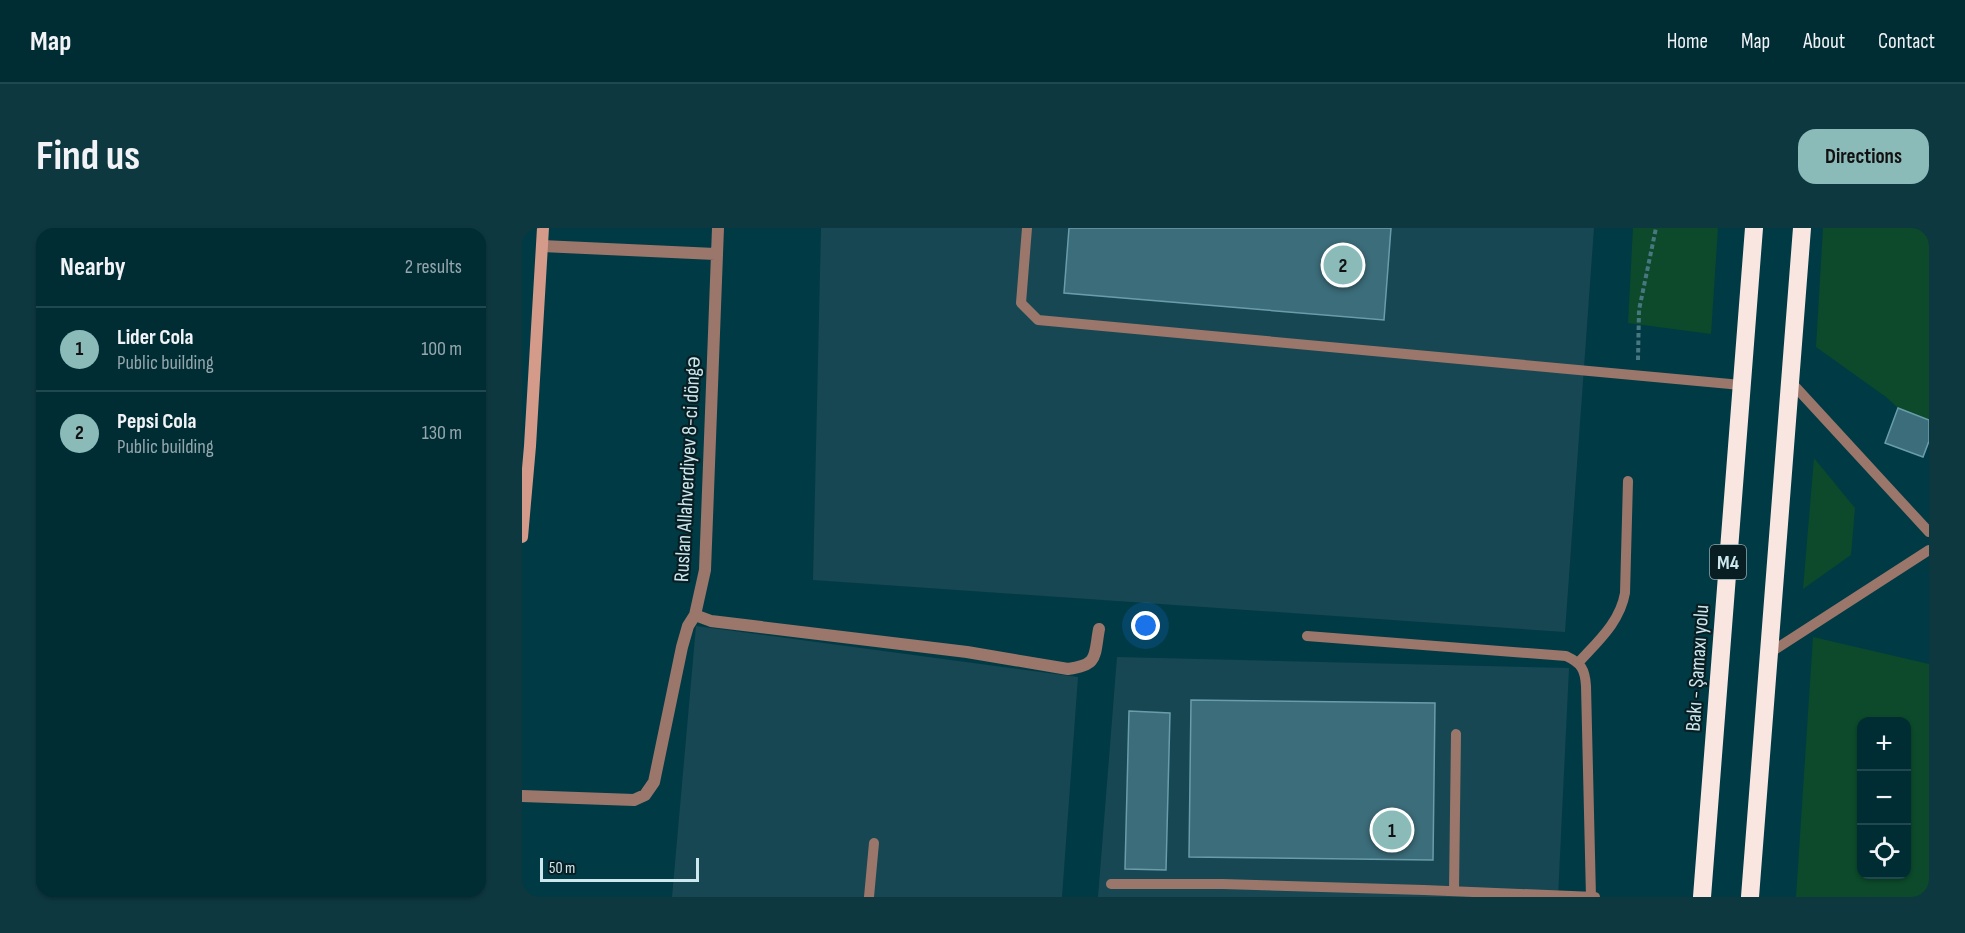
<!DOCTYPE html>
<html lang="en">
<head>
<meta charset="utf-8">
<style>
	body { margin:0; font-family:"Sofia Sans Condensed",sans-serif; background:#0e3840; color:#f1f3f6 }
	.controls { position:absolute; right:18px; bottom:18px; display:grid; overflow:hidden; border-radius:12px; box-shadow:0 2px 4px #0004 }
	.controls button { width:54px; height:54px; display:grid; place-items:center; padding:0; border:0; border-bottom:2px solid #22484f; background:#002c34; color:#f1f3f6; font:30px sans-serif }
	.scale { position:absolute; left:18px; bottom:15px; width:159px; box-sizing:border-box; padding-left:6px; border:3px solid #cde7ee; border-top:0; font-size:16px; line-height:21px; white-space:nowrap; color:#cde7ee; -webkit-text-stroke:4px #091e23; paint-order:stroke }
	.you { position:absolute; left:624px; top:398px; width:21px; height:21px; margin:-15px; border:4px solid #fff; border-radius:50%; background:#1a73e8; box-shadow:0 0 0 9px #1a73e833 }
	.badge { display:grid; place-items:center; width:39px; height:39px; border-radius:50%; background:#8bbbb9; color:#111; font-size:20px; font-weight:700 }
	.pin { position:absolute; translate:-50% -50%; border:3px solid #fff; box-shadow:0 2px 6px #0006 }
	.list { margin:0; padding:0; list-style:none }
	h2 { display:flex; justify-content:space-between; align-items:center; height:78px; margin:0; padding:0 24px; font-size:26px }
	h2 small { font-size:20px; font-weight:400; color:#95a7ac }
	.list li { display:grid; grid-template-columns:39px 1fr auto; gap:18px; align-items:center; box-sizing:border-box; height:84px; padding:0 24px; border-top:2px solid #22484f }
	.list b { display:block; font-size:22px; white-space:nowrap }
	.list p { margin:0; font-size:20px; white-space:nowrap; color:#95a7ac }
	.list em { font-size:20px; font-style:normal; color:#95a7ac }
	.icon { flex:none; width:33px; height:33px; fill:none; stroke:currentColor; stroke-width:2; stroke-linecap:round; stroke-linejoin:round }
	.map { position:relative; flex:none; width:1407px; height:669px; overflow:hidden; border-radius:18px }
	header { display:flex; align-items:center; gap:36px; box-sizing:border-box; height:84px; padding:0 30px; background:#002c34; border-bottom:2px solid #22484f }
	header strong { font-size:28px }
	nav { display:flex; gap:33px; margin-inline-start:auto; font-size:21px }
	.intro { display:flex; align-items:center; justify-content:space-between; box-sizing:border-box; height:144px; padding:0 36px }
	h1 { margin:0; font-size:42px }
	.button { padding:15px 27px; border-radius:18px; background:#8bbbb9; color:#111; font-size:21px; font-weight:700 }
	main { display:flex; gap:36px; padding:0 36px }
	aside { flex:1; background:#002c34; border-radius:18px; box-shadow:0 2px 4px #0004 }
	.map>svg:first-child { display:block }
	.built { fill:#174752 }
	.green { fill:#0c4a2b; fill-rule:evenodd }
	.building { fill:#3c6d7a; stroke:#6a9dab; stroke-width:1.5 }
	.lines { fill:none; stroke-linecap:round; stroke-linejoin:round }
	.path { stroke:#497781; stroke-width:4; stroke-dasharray:4.5 3; stroke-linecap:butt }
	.lane { stroke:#9b766b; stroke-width:10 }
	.street { stroke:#9b766b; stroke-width:12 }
	.secondary { stroke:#d59b8a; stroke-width:12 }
	.highway { stroke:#f9e6e1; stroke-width:18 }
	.labels { text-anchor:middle; stroke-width:4.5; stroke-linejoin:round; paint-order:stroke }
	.shield { fill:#091e23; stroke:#92abb1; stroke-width:1.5 }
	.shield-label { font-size:20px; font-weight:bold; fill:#cde7ee }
	.street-label { font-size:21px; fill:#cde7ee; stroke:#091e23 }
</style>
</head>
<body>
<header>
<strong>Map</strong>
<nav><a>Home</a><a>Map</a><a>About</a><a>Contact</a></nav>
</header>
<div class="intro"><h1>Find us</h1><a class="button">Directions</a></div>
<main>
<aside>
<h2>Nearby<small>2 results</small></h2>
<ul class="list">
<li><span class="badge">1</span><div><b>Lider Cola</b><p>Public building</p></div><em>100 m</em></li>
<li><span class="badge">2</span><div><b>Pepsi Cola</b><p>Public building</p></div><em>130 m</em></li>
</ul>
</aside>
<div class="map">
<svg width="1407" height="669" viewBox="0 0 1407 669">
	<rect width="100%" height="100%" fill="#003a45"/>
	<path class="built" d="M299,0H1072L1043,404L291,352Z
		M174,398L556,449L540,669H150Z
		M595,429L1047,440L1036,669H576Z"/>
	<path class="green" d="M1111,0H1196L1189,106L1106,95Z
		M1301,0H1407V192L1376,180L1364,169L1294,119Z
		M1292,230L1333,280L1329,327L1281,361Z
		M1291,409L1407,436V669H1274ZM1340,494H1384V646H1340Z"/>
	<path class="building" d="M547,0H869L862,92L542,65Z
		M1376,180L1407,192V213L1401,229L1363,215Z
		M669,472L913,475L911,632L667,629Z
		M607,483L648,485L644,642L603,641Z"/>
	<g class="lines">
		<path class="path" d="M1116,132L1117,82L1134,0"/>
		<path class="lane" d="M505,0L499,75L516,92L1219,157
			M1268,153L1407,304
			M785,408L1044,428C1059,435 1063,441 1064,458L1069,669
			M1246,426L1407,322
			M1057,434C1076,413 1098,394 1103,365L1106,253
			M589,656H701L902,662L1073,669
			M932,663L934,506
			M347,669L352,615"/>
		<path class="street" d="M20,18L193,26
			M173,387L189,393L445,424L546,441C577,437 572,428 577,401
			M0,568L112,572L123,567L132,554L160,419L166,398L173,387L183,342L196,0"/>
		<path class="secondary" d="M0,309L8,218L21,0"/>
		<path class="highway" d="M1180,669L1232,0
			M1228,669L1280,0"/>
	</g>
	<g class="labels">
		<rect class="shield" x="1188" y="317" width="36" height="34" rx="4.5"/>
		<g class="shield-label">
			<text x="1206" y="341">M4</text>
		</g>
		<g class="street-label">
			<text transform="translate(165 241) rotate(-87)" y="7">Ruslan Allahverdiyev 8-ci döngə</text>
			<text transform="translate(1175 440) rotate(-86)" y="7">Bakı - Şamaxı yolu</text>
		</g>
	</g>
</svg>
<div class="controls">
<button>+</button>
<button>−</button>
<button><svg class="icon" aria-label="locate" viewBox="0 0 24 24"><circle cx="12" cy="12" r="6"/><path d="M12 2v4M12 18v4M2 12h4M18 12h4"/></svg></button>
</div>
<div class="scale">50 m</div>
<div class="you"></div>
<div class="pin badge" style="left:870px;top:602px">1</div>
<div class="pin badge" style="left:821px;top:37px">2</div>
</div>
</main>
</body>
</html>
